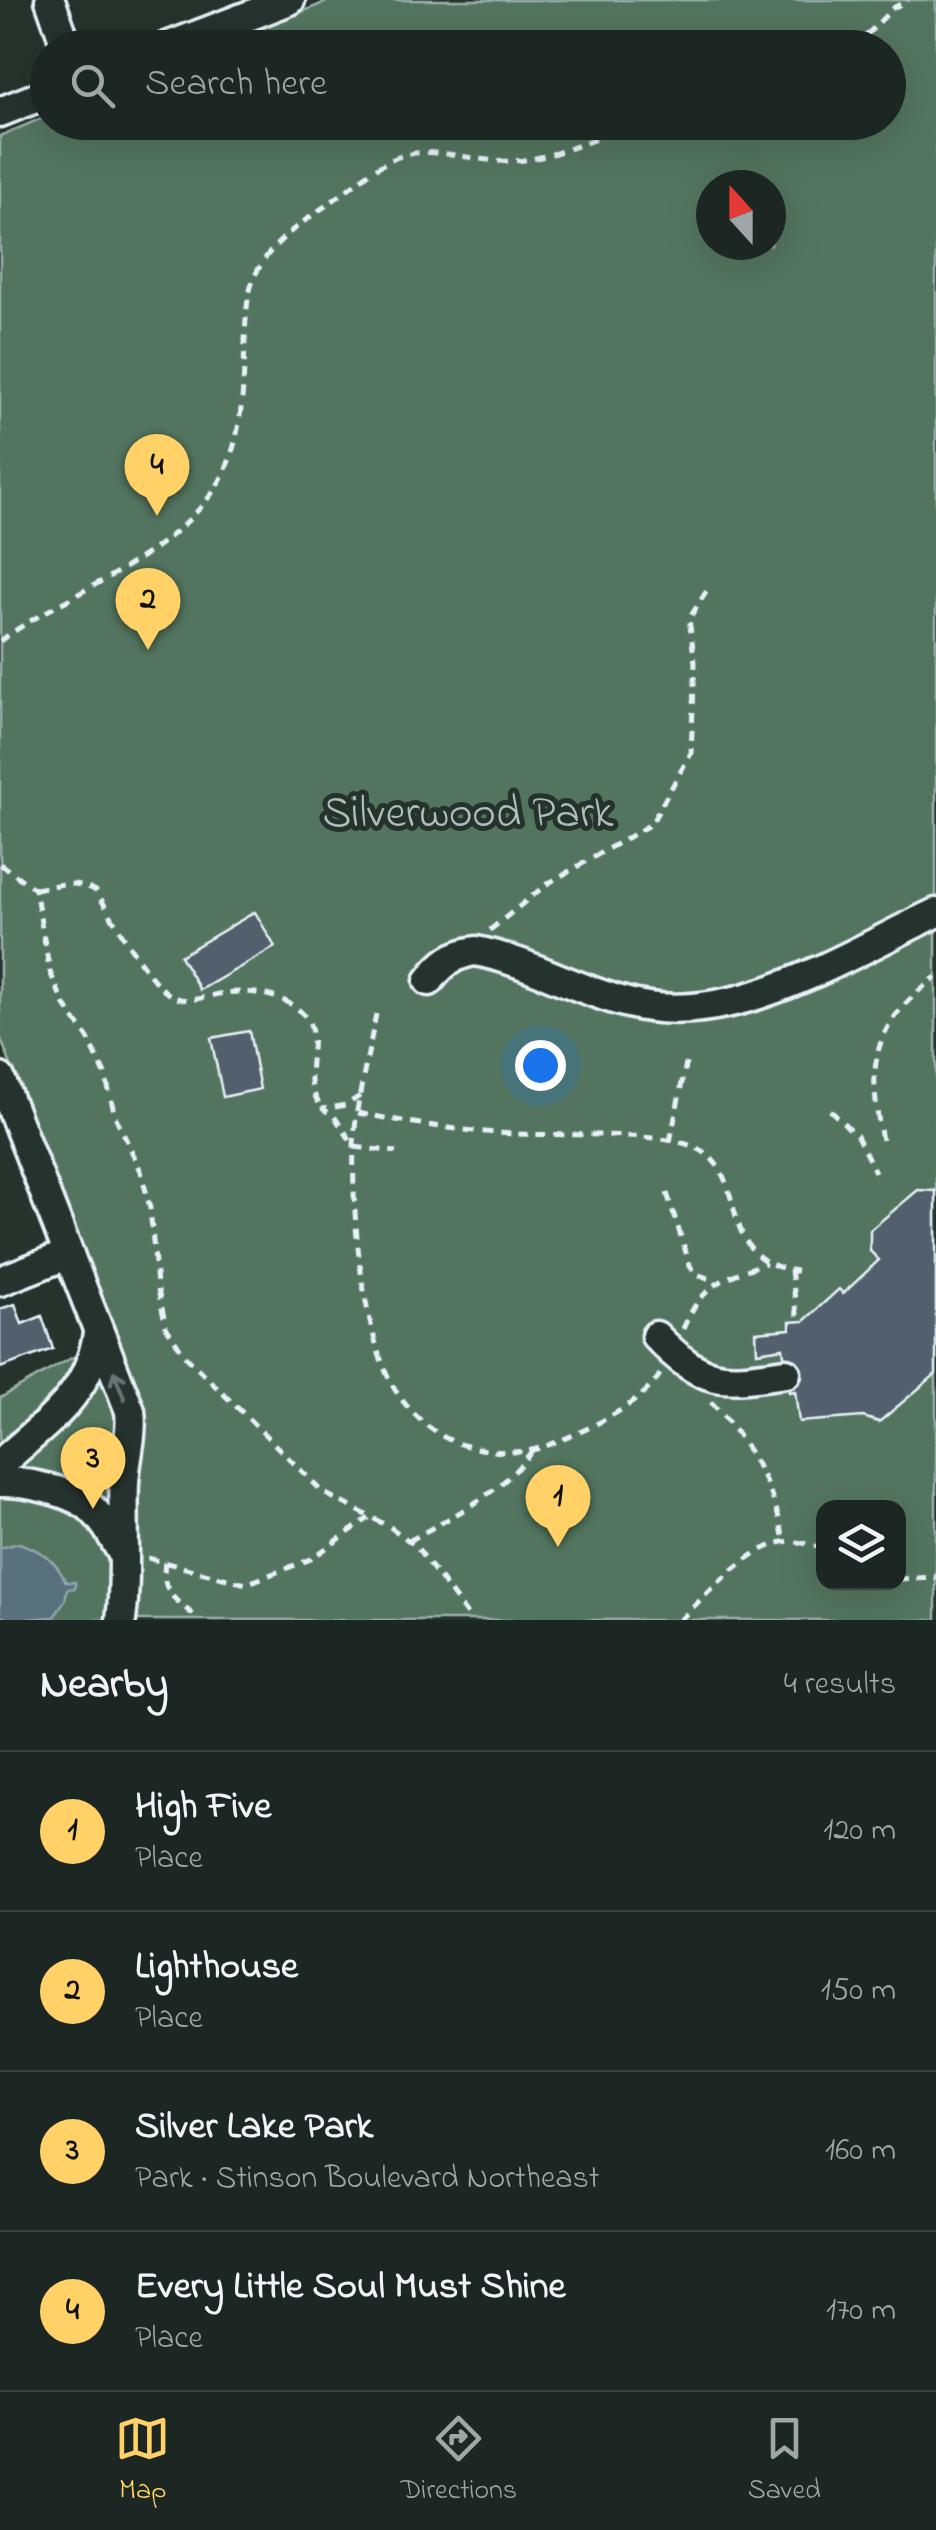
<!DOCTYPE html>
<html lang="en">
<head>
<meta charset="utf-8">
<style>
	body { margin:0; font-family:"Indie Flower",sans-serif; background:#29322f; color:#f1f3f6 }
	.controls { position:absolute; right:30px; bottom:30px; display:grid; overflow:hidden; border-radius:20px; box-shadow:0 10px 40px #0002 }
	.controls button { width:90px; height:90px; display:grid; place-items:center; padding:0; border:0; border-bottom:2px solid #3a4340; background:#1c2622; color:#f1f3f6; font:50px sans-serif }
	.compass { position:absolute; left:696px; top:170px; width:90px; height:90px; border-radius:50%; background:#1c2622; box-shadow:0 10px 40px #0002; rotate:339deg }
	.you { position:absolute; left:540px; top:1065px; width:35px; height:35px; margin:-25px; border:8px solid #fff; border-radius:50%; background:#1a73e8; box-shadow:0 0 0 15px #1a73e833 }
	.badge { display:grid; place-items:center; width:65px; height:65px; border-radius:50%; background:#ffd166; color:#111; font-size:32px; font-weight:700 }
	.pin { position:absolute; translate:-50% -82px; filter:drop-shadow(0 2px 5px #0008) }
	.pin::after { content:''; position:absolute; top:52px; width:35px; height:30px; background:inherit; clip-path:polygon(0 0,100% 0,50% 100%) }
	.list { margin:0; padding:0; list-style:none }
	h2 { display:flex; justify-content:space-between; align-items:center; height:130px; margin:0; padding:0 40px; font-size:42px }
	h2 small { font-size:32px; font-weight:400; color:#a0a5a5 }
	.list li { display:grid; grid-template-columns:65px 1fr auto; gap:30px; align-items:center; box-sizing:border-box; height:160px; padding:0 40px; border-top:2px solid #3a4340 }
	.list b { display:block; font-size:38px; white-space:nowrap }
	.list p { margin:0; font-size:32px; white-space:nowrap; color:#a0a5a5 }
	.list em { font-size:32px; font-style:normal; color:#a0a5a5 }
	.icon { flex:none; width:55px; height:55px; fill:none; stroke:currentColor; stroke-width:2; stroke-linecap:round; stroke-linejoin:round }
	.map { position:relative; flex:none; width:936px; height:1620px; overflow:hidden }
	.search { position:absolute; background:#1c2622; box-shadow:0 10px 40px #0002; left:30px; right:30px; top:30px; height:110px; display:flex; align-items:center; gap:25px; box-sizing:border-box; padding:0 35px; border-radius:55px; color:#a0a5a5; font-size:38px }
	.sheet { height:770px; background:#1c2622 }
	nav { display:flex; justify-content:space-around; align-items:center; box-sizing:border-box; height:140px; border-top:2px solid #3a4340; background:#1c2622; font-size:28px; color:#a0a5a5 }
	nav a { display:grid; justify-items:center; gap:5px }
	nav .on { color:#ffd166 }
	.map>svg:first-child { display:block }
	.green { fill:#52745f; stroke:#9db2ac; stroke-width:2.5; fill-rule:evenodd }
	.water { fill:#59717c; stroke:#92a4ae; stroke-width:2.5 }
	.building { fill:#51606c; stroke:#e8f1f8; stroke-width:2.5 }
	.lines { fill:none; stroke-linecap:round; stroke-linejoin:round }
	.minor-casing { stroke:#e8f1f8; stroke-width:35 }
	.path { stroke:#e8f1f8; stroke-width:5; stroke-dasharray:10 8; stroke-linecap:butt }
	.minor { stroke:#26332d; stroke-width:28 }
	.oneway { stroke:#6a7674 }
	.labels { text-anchor:middle; stroke-width:10; stroke-linejoin:round; paint-order:stroke }
	.park-label { font-size:45px; fill:#acbfbb; stroke:#26332d }
</style>
</head>
<body>
<div class="map">
<svg width="936" height="1620" viewBox="0 0 936 1620">
	<rect width="100%" height="100%" fill="#26332d"/>
	<filter id="ink" filterUnits="userSpaceOnUse"><feTurbulence type="fractalNoise" baseFrequency=".01" numOctaves="2"/><feDisplacementMap in="SourceGraphic" scale="20" xChannelSelector="R" yChannelSelector="G"/><feConvolveMatrix kernelMatrix="1 2 1 2 8 2 1 2 1" color-interpolation-filters="sRGB"/></filter>
	<g filter="url(#ink)">
		<path class="green" d="M331,0H936V1620H0V1398L116,1333L0,1037V136L47,116L48,122H888V48L215,47ZM711,185H771V245H711ZM824,1508H898V1582H824Z"/>
		<path class="water" d="M19,1543C42,1551 55,1559 66,1582H75V1588L67,1589L65,1601L54,1617L11,1620L0,1616V1548Z"/>
		<path class="building" d="M255,912L275,947L200,990L180,956Z
			M249,1031L260,1089L223,1097L211,1038Z
			M918,1190L936,1191V1374L879,1422L863,1417L799,1422L795,1391L789,1392L783,1348L757,1352L756,1332L790,1329V1322L804,1321L839,1289L843,1294L879,1260L870,1251V1230Z
			M15,1304L22,1324L42,1316L53,1349L0,1368V1309Z"/>
		<g class="lines">
			<g class="minor-casing">
				<path id="minor" d="M50,0L67,48
					M164,48L290,0
					M0,112L48,93
					M429,981C442,963 454,954 476,951C528,961 576,990 628,1003C732,1030 844,956 936,913
					M0,1078L130,1411C133,1435 125,1459 124,1483C122,1529 127,1574 121,1620
					M0,1281L69,1254
					M656,1336C704,1386 722,1382 786,1373
					M0,1464C46,1422 89,1397 98,1333
					M0,1482C25,1481 74,1492 92,1509C106,1522 114,1539 124,1556"/>
			</g>
			<path class="path" d="M854,48L893,8L908,0
				M0,641C68,592 152,567 206,501C243,457 243,395 245,341C246,316 246,290 259,268C275,239 306,220 331,202C352,187 376,164 401,156C436,145 479,164 514,161C559,158 602,134 645,122
				M0,864L35,889L50,972L64,1004L88,1038L105,1074L115,1116L141,1171L150,1208L157,1285L166,1327L186,1357L324,1493L390,1527L416,1546L471,1620
				M35,889C58,885 75,879 96,891C112,916 148,984 172,996C190,1005 206,995 225,993C251,990 285,994 304,1015C326,1040 295,1074 323,1109
				M490,930L547,884L651,824L691,753L695,663L689,619L708,589
				M376,1014C370,1046 362,1079 357,1111C347,1179 359,1329 394,1388C409,1413 435,1437 463,1445C490,1452 519,1456 546,1446C579,1434 643,1405 660,1374
				M360,1096L346,1105L323,1109L334,1116L355,1147L396,1152
				M830,1110L857,1136L875,1172
				M358,1113C411,1123 463,1132 517,1134C562,1136 652,1131 692,1146C754,1170 710,1260 797,1271
				M882,1140C867,1063 871,1026 936,977
				M670,1142L686,1063
				M667,1193L690,1265L694,1273L716,1281
				M791,1270L798,1322
				M683,1329C701,1285 723,1278 766,1263
				M711,1402C747,1441 776,1489 784,1542
				M409,1541C454,1515 503,1493 533,1449
				M148,1558L246,1584L311,1559L369,1518
				M165,1562C160,1595 178,1600 199,1620
				M898,1579L936,1577
				M680,1620C706,1595 747,1549 783,1542C796,1540 812,1545 824,1549"/>
			<use href="#minor" class="minor"/>
		</g>
		<defs><path id="oneway-shaft" d="M-6 0H5M1.5-3L5.5 0L1.5 3" fill="none" stroke-width="1.6" stroke-linecap="round" stroke-linejoin="round" transform="scale(2.5)"/></defs>
		<use class="oneway" href="#oneway-shaft" transform="translate(119 1385) rotate(-112)"/>
	</g>
	<g class="labels">
		<g class="park-label">
			<text x="468" y="826">Silverwood Park</text>
		</g>
	</g>
</svg>
<div class="controls">
<button><svg class="icon" aria-label="layers" viewBox="0 0 24 24"><path d="M12 4l9 5-9 5-9-5zM3 14l9 5 9-5"/></svg></button>
</div>
<svg class="compass" viewBox="-18 -18 36 36"><path d="M0-13l5 13h-10z" fill="#e53935"/><path d="M0 13l5-13h-10z" fill="#a0a5a5"/></svg>
<div class="you"></div>
<div class="pin badge" style="left:558px;top:1547px">1</div>
<div class="pin badge" style="left:148px;top:650px">2</div>
<div class="pin badge" style="left:93px;top:1509px">3</div>
<div class="pin badge" style="left:157px;top:516px">4</div>
<div class="search"><svg class="icon" aria-label="search" viewBox="0 0 24 24"><circle cx="10" cy="10" r="6"/><path d="M15 15l6 6"/></svg>Search here</div>
</div>
<section class="sheet">
<h2>Nearby<small>4 results</small></h2>
<ul class="list">
<li><span class="badge">1</span><div><b>High Five</b><p>Place</p></div><em>120 m</em></li>
<li><span class="badge">2</span><div><b>Lighthouse</b><p>Place</p></div><em>150 m</em></li>
<li><span class="badge">3</span><div><b>Silver Lake Park</b><p>Park · Stinson Boulevard Northeast</p></div><em>160 m</em></li>
<li><span class="badge">4</span><div><b>Every Little Soul Must Shine</b><p>Place</p></div><em>170 m</em></li>
</ul>
</section>
<nav>
<a class="on"><svg class="icon" aria-label="map" viewBox="0 0 24 24"><path d="M3 6l6-2 6 2 6-2v14l-6 2-6-2-6 2zM9 4v14M15 6v14"/></svg>Map</a>
<a><svg class="icon" aria-label="directions" viewBox="0 0 24 24"><path d="M12 3l9 9-9 9-9-9zM9 14v-3h6M13 9l2 2-2 2"/></svg>Directions</a>
<a><svg class="icon" aria-label="saved" viewBox="0 0 24 24"><path d="M7 4h10v16l-5-4-5 4z"/></svg>Saved</a>
</nav>
</body>
</html>
